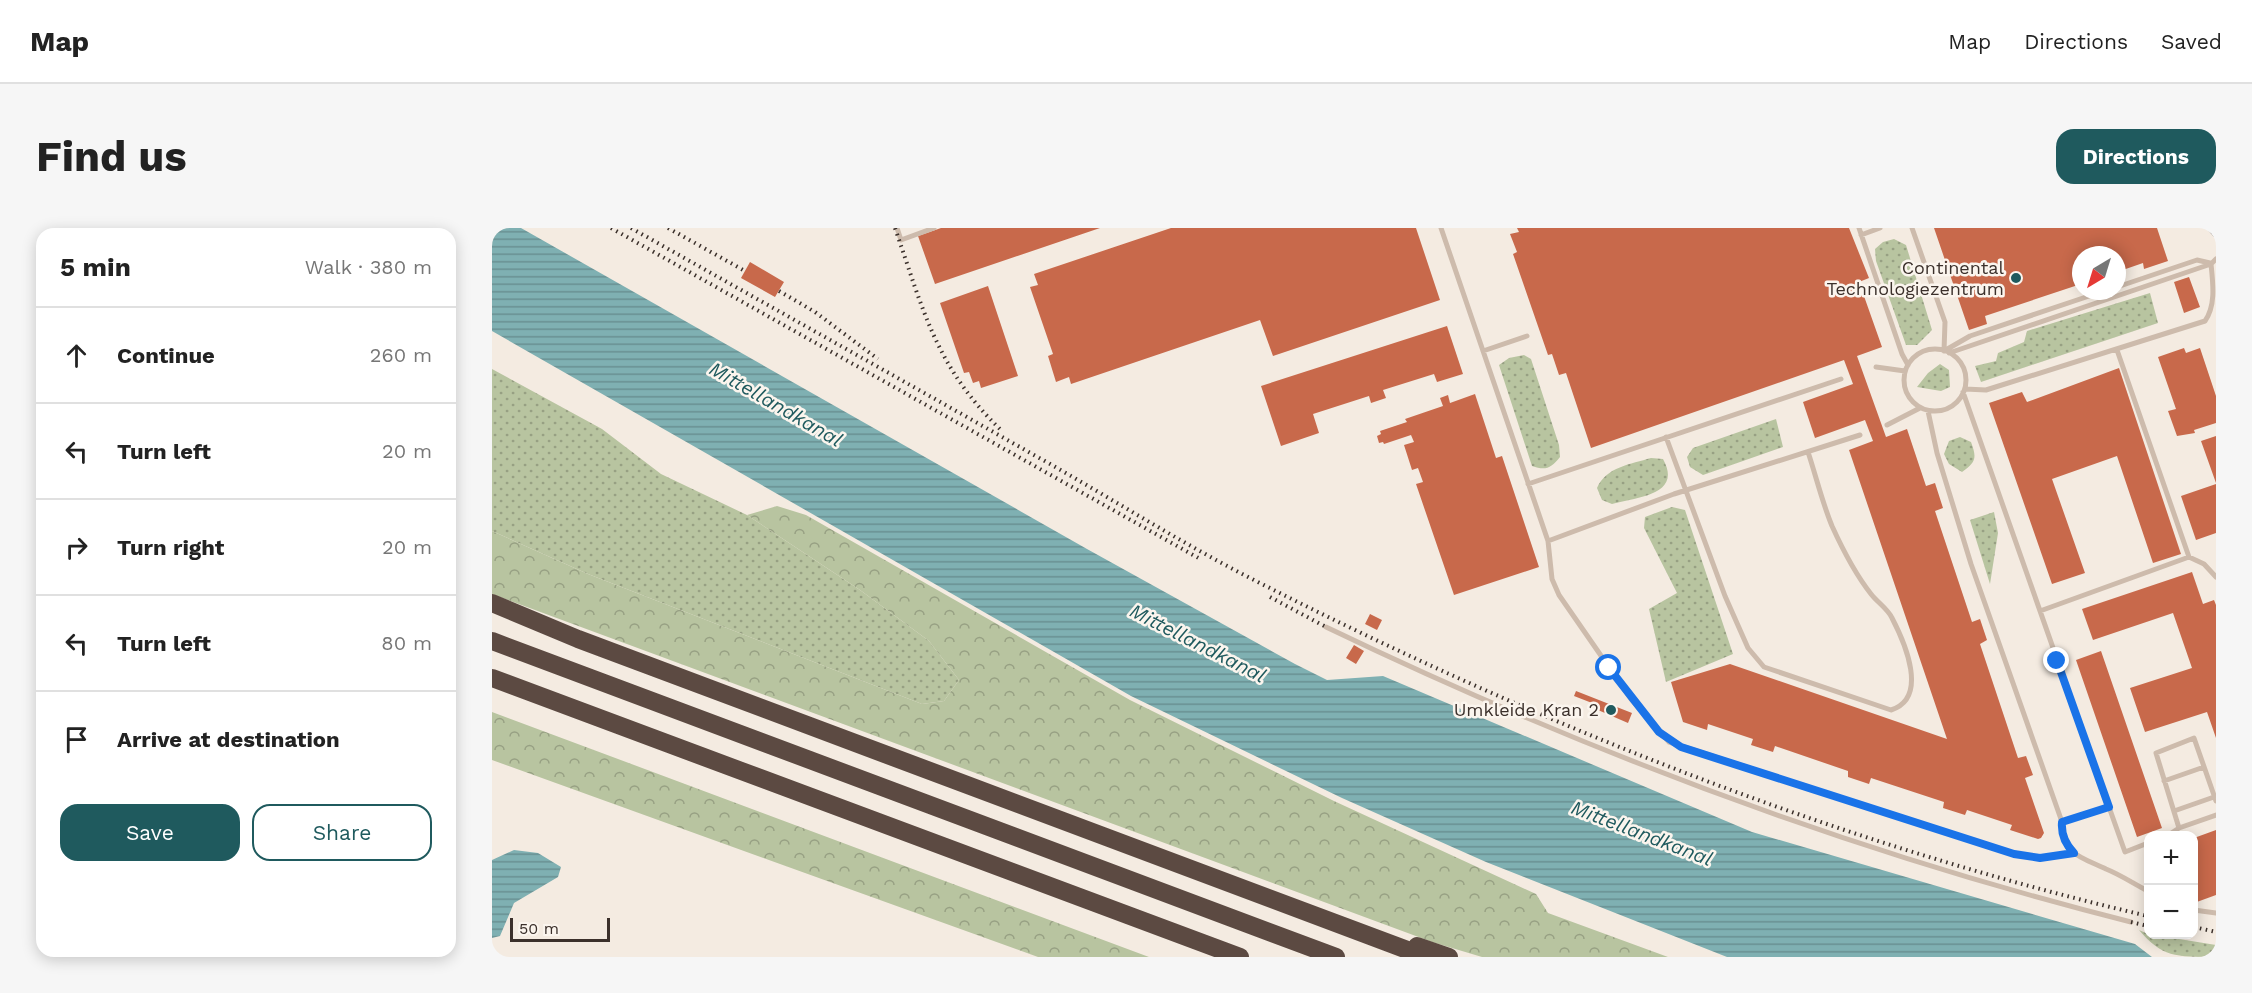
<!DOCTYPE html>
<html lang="en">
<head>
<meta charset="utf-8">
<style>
	body { margin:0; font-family:"Work Sans",sans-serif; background:#f6f6f6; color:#222 }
	.controls { position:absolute; right:18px; bottom:18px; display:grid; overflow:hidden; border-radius:12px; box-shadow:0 3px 15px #0003 }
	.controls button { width:54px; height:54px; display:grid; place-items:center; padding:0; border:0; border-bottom:2px solid #e0e0e0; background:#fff; color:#222; font:30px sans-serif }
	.compass { position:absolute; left:1580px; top:18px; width:54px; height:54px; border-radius:50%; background:#fff; box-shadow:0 3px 15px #0003; rotate:218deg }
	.scale { position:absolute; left:18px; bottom:15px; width:100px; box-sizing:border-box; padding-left:6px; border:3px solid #3b302b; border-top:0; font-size:16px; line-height:21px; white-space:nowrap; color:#3b302b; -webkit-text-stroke:4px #fbf5ee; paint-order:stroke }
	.stop { position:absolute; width:18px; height:18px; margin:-14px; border:4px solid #1a73e8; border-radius:50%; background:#fff }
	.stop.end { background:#1a73e8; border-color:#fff; box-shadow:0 2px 6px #0008 }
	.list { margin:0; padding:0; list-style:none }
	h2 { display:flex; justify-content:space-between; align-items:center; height:78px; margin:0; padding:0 24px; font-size:26px }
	h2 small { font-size:20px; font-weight:400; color:#767676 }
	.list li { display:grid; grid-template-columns:39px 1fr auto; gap:18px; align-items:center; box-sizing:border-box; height:96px; padding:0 24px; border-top:2px solid #e0e0e0 }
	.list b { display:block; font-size:22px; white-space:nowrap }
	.list em { font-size:20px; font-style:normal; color:#767676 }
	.actions { display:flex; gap:12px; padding:18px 24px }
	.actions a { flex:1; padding:14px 0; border:2px solid #1f5a5e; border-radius:18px; text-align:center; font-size:21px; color:#1f5a5e }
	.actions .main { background:#1f5a5e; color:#fff }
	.icon { flex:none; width:33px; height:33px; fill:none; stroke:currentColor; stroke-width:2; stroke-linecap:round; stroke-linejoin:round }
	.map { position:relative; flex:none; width:1724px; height:729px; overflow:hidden; border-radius:18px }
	header { display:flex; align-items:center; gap:36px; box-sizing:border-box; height:84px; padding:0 30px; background:#fff; border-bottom:2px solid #e0e0e0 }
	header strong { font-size:28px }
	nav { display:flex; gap:33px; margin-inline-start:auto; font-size:21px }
	.intro { display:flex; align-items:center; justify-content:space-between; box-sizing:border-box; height:144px; padding:0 36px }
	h1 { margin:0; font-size:42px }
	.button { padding:15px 27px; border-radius:18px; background:#1f5a5e; color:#fff; font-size:21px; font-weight:700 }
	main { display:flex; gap:36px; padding:0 36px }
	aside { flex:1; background:#fff; border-radius:18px; box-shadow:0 3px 15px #0003 }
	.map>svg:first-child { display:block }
	.grass { fill:url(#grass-dots) }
	.forest { fill:url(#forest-crowns) }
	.water { fill:url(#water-rules) }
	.building { fill:#c8694b }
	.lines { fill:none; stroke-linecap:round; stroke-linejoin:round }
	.lane { stroke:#cdbbac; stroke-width:5 }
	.highway { stroke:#5c4a42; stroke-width:18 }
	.tram { stroke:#3b302b; stroke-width:1.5 }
	.rail { stroke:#3b302b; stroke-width:4; stroke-dasharray:1.5 4.5; stroke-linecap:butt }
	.route { stroke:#1a73e8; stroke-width:8 }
	.poi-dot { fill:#1f5a5e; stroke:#fbf5ee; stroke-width:2 }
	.labels { text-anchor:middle; stroke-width:5; stroke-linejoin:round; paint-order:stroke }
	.poi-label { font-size:18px; fill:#3b302b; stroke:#fbf5ee; text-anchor:end }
	.water-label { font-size:20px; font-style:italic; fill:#1f5a5e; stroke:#fbf5ee }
</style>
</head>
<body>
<header>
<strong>Map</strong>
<nav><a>Map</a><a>Directions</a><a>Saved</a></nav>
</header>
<div class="intro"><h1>Find us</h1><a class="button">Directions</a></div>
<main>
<aside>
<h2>5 min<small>Walk · 380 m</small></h2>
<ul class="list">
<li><svg class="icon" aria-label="ahead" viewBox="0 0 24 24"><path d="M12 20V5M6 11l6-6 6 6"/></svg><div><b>Continue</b></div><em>260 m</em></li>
<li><svg class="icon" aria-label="left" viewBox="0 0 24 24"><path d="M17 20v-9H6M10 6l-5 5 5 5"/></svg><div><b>Turn left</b></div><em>20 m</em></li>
<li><svg class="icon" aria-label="right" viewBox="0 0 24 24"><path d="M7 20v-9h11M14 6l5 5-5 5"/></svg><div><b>Turn right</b></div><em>20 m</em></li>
<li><svg class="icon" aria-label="left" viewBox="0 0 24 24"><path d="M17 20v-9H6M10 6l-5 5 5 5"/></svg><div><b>Turn left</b></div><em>80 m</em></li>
<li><svg class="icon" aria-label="arrive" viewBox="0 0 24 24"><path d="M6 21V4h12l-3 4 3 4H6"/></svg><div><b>Arrive at destination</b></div></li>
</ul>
<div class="actions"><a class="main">Save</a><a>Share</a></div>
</aside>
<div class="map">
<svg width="1724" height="729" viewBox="0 0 1724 729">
	<defs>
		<pattern id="grass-dots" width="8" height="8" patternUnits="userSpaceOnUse" patternTransform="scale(1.5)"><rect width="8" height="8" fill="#b8c4a0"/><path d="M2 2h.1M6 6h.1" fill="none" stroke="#97a083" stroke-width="1.8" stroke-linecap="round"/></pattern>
		<pattern id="forest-crowns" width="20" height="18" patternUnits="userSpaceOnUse" patternTransform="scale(1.5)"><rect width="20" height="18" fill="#b8c4a0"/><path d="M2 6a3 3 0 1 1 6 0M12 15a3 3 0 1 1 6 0" fill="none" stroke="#97a083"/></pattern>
		<pattern id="water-rules" width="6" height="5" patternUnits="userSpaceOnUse" patternTransform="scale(1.5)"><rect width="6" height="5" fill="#7fb0b2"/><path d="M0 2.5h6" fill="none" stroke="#699091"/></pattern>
	</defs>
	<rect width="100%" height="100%" fill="#f4ebe1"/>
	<path class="grass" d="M1402,11L1414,17L1440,102L1425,117H1414L1384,33L1383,21L1391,14Z
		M1658,65L1666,95L1489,154L1483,138L1504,133L1506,125L1532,114L1535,103Z
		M1032,127L1039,131L1067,217L1068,229C1059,240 1054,243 1040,238L1007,137L1017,130Z
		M1448,136L1457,142L1458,159L1449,163L1425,159L1436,145Z
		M0,141L110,201L169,246L255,287L368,362L437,413L467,452L452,473L430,476L96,346L0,303Z
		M1284,191L1291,219L1211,247L1198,239L1195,229L1201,220Z
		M1468,209L1479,214C1485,230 1484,234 1470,244L1457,236L1452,226L1457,213Z
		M1159,230L1171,231C1191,267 1145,269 1120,276L1110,272L1105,260C1114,239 1139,236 1159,230Z
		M1180,279L1193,282L1241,426L1174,454L1157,381L1185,365L1152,300L1153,289Z
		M1502,284L1506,305L1498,356L1478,292Z
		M1647,702L1656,706L1724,717V729C1683,729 1670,729 1647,702Z"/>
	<path class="forest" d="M285,278L314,287L638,472L842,573L1044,666L1056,685L1176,729H990L940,714L0,366V303L96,346L430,476L452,473L467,452L437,413L368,362L255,287Z
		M0,484L657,729H546L0,532Z"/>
	<path class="water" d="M0,0H29L595,321L803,436L835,452L891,448L1260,604L1643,716L1660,729H1235L994,634L850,570L639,468L0,103Z
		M22,622L46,625L69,639L66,649L22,675L8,708L0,710V632Z"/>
	<path class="building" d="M449,0H608L443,56L426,8Z
		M679,0H924L948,72L781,128L768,92L579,156L577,149L564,154L556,128L561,126L538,59L546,57L542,46Z
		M1025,0H1357L1377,50L1367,54L1390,119L1365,128L1394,209L1415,201L1434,258L1443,255L1451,280L1443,283L1480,394L1488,391L1495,412L1488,416L1526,530L1534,528L1541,547L1533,550L1552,605L1549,610L1546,611L1518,602L1520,597L1475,582L1473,587L1451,580L1452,574L1379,550L1377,556L1356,549V543L1283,518L1281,524L1259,517L1261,511L1216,496L1215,502L1191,494L1179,454L1238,436L1455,511L1357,222L1381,213L1373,192L1323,210L1311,174L1361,156L1352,132L1099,220L1074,145L1067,147L1060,126L1056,127L1021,26L1025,24L1018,6L1027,4Z
		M1442,0H1665L1676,33L1652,41L1651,35L1625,44V27H1589V56L1493,88L1495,96L1477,102Z
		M258,34L292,54L283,69L249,50Z
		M1697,49L1708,79L1692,85L1682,54Z
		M496,58L526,148L489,160L487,153L481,155L477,144L472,145L448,75Z
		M955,98L971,146L945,154L942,146L891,162L894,170L879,175L877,168L821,186L827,205L789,218L769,158Z
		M1692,120L1694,125L1708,120L1724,168V195L1702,202L1703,205L1685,208L1676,183L1684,181L1666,129Z
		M1627,140L1689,326L1661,335L1625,228L1560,251L1593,345L1560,356L1497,175L1530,164L1535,174Z
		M983,166L1004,230L1010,228L1047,339L962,367L924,256L931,254L926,240L920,242L912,217L922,214L919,207L892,216L891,214L887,215L885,208L889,206L888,203L915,194L913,191L951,178L948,170L956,167L958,175Z
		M1724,208V255L1709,213Z
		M1724,256V305L1704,312L1689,268Z
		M1700,344L1711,376L1722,372L1724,377V510L1715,484L1653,504L1638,460L1700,440L1681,385L1601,412L1590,381Z
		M878,386L890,392L885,402L873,396Z
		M862,417L872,423L864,436L854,430Z
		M1609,423L1670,600L1645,609L1584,432Z
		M1084,463L1140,485L1136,495L1099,479L1100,475L1082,468Z
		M1724,602V667L1702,675V610Z"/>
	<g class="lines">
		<path class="lane" d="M405,0L409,12L442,0
			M949,0L1056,313L1182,266L1368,207
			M1367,0L1410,126L1416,137
			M1420,0L1453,94L1452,123
			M1369,7L1388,0
			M1625,59L1705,32L1718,35
			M1412 152a31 31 0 1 1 62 0a31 31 0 1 1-62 0Z
			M1625,122L1697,329L1712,336L1724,349
			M991,123L1035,108
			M1452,123L1478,108L1612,63
			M1457,125L1719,36
			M1384,139L1413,143
			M1473,161L1494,162L1713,93C1724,77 1721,56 1719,36L1724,31
			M1436,183L1445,225L1479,336L1570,594L1617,579L1471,164
			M1395,197L1428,180
			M1174,209L1233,368L1256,420L1272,439L1399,482C1437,470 1413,415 1400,390C1396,381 1385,374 1379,366C1364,347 1350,320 1340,298C1330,274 1324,248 1316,224
			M1036,256L1349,151
			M1056,313L1060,351L1067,367L1139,471L1177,514L1522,626L1548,630L1582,625
			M1548,383L1697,329
			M834,399C1092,523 1361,624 1639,694
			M1672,553L1712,539
			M1724,573L1702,510L1664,525L1687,600L1724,587
			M1617,579L1633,624L1656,615
			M1682,583L1722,569
			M1570,594C1568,626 1591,630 1614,641C1629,647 1642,656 1656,663
			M1675,608L1687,600
			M1702,682L1724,685"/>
		<path class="highway" d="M0,375L86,411L934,729
			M0,413L844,729
			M0,450L748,729
			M925,718L957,729"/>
		<path class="tram" d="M1715,0L1724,10"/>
		<path class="rail" d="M119,0L710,332
			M139,0C274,76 408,151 542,227C616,268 687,314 762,352C1045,496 1346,616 1656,688
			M176,0L253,43
			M403,0C432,84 444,140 511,204
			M287,63L323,84L386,131
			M778,369L834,399
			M1639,694L1656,698
			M1702,699L1724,704"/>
	</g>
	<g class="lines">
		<path class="route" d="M1117,440L1167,504L1189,519L1522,626L1548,630L1582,625C1573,616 1569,606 1570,594L1617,579L1565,433"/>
	</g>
	<g class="poi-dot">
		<circle cx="1524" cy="50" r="6"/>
		<circle cx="1119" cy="482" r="6"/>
	</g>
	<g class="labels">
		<g class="poi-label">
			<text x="1512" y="46">Continental<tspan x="1512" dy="21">Technologiezentrum</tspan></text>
			<text x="1107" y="488">Umkleide Kran 2</text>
		</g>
		<g class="water-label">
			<text transform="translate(284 176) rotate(30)" y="7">Mittellandkanal</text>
			<text transform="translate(706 415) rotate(27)" y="7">Mittellandkanal</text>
			<text transform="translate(1150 605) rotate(21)" y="7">Mittellandkanal</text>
		</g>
	</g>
</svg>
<div class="controls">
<button>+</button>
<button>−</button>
</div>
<svg class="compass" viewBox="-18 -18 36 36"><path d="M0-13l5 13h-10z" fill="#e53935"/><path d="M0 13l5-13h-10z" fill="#767676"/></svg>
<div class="scale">50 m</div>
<div class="stop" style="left:1117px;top:440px"></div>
<div class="stop end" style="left:1565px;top:433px"></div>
</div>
</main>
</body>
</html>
